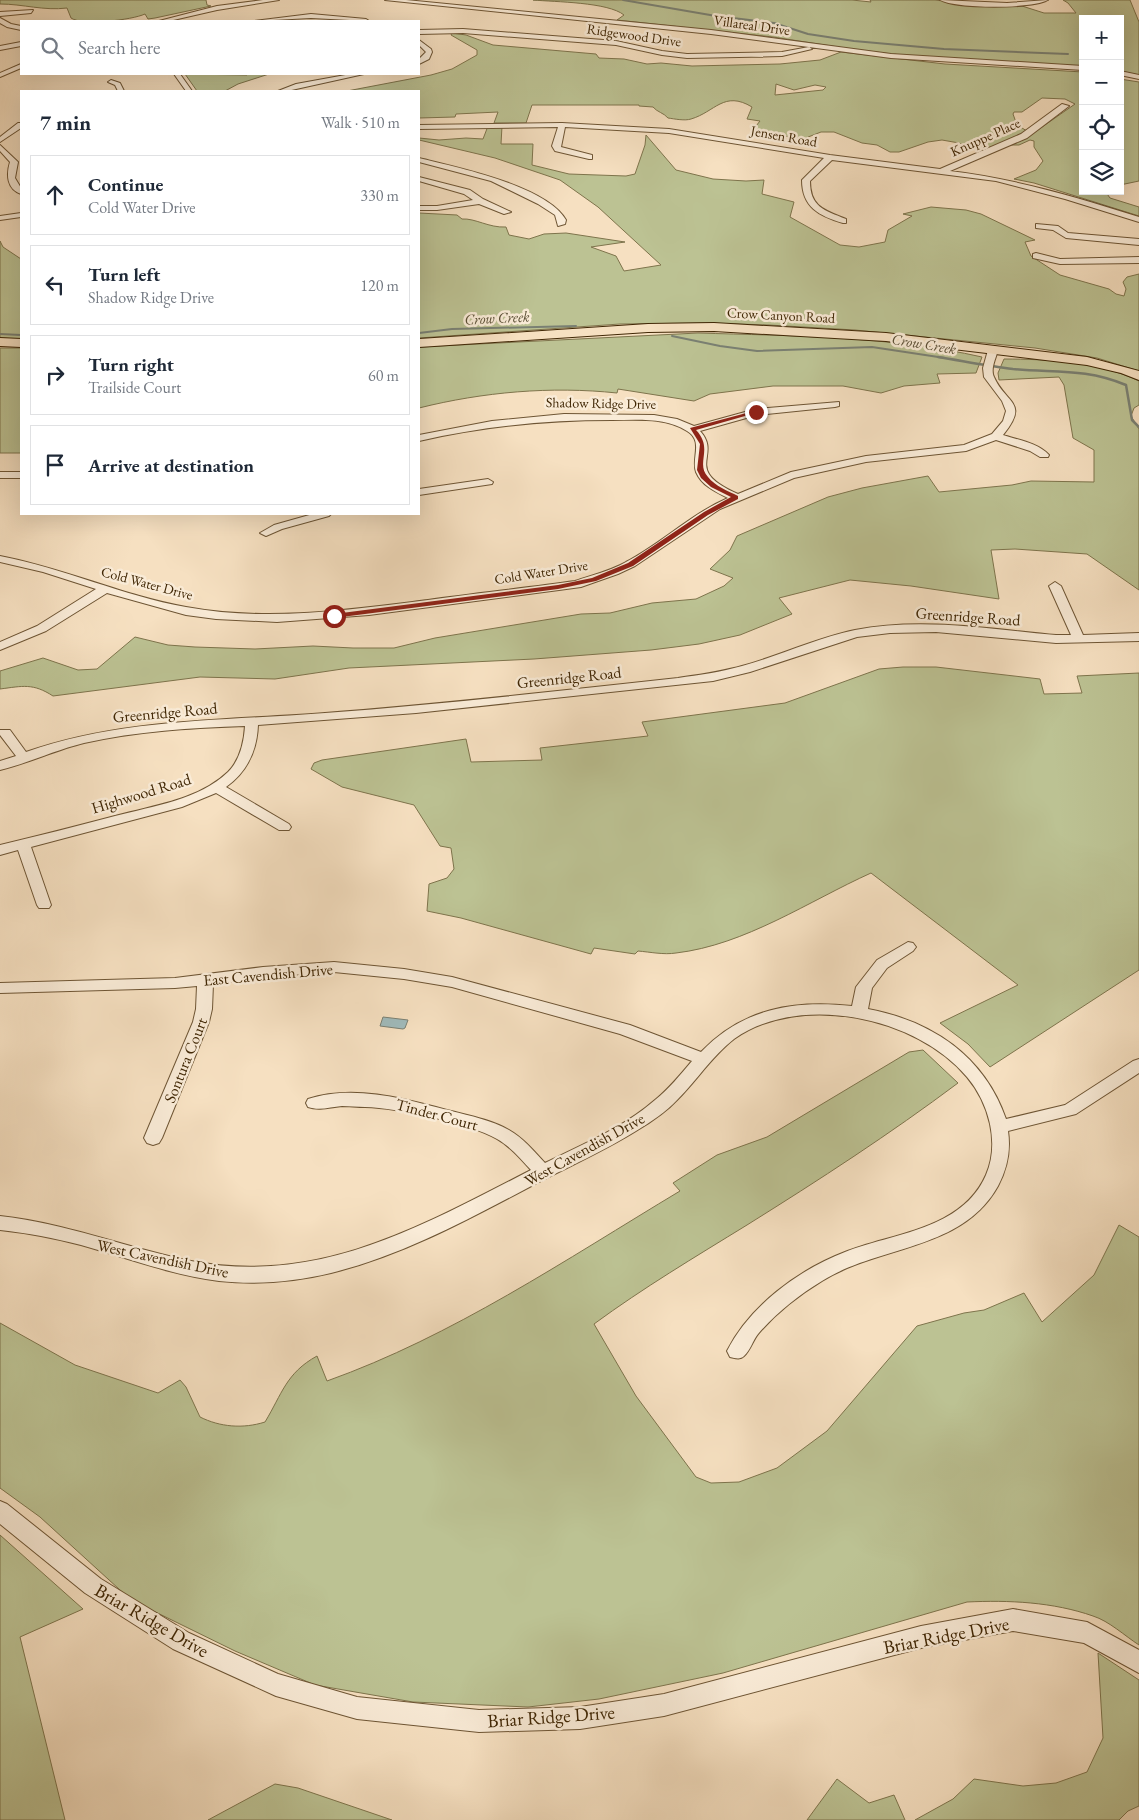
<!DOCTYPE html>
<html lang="en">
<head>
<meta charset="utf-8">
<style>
	body { margin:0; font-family:"EB Garamond",serif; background:#f2f2f3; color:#1f2937 }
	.controls { position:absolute; right:15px; top:15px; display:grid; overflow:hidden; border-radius:0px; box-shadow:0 5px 20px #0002 }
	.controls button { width:45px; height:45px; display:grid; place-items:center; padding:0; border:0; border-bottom:1px solid #e0e1e3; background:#fff; color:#1f2937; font:25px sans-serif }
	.stop { position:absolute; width:15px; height:15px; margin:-11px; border:4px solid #8f2418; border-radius:50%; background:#fff }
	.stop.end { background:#8f2418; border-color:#fff; box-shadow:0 1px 5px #0008 }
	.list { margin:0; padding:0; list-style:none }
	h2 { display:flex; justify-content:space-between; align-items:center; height:65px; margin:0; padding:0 20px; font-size:21px }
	h2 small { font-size:16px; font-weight:400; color:#747a83 }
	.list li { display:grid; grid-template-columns:32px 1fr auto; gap:15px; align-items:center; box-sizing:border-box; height:80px; margin:0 10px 10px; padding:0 10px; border:1px solid #e0e1e3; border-radius:0px }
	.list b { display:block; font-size:19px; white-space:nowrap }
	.list p { margin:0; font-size:16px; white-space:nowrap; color:#747a83 }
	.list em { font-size:16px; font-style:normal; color:#747a83 }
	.icon { flex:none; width:28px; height:28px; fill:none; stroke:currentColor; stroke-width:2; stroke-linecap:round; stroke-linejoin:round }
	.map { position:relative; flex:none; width:1139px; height:1820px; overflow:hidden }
	.search { position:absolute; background:#fff; box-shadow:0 5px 20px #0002; left:20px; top:20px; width:400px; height:55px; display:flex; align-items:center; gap:12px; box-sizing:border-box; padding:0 18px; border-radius:0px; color:#747a83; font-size:19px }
	.panel { position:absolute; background:#fff; box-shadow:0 5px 20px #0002; left:20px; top:90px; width:400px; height:425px; border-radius:0px }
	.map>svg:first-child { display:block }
	.green { fill:#bcc293; stroke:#7e744c; fill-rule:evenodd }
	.water { fill:#a0bbbc; stroke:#7a8073 }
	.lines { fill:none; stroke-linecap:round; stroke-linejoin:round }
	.stream-far1 { stroke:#7a8073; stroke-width:2 }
	.stream { stroke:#7a8073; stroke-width:2.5 }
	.minor-casing { stroke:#6e5534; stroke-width:2 }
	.major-casing { stroke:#402705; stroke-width:2 }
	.minor { fill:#f9ebd7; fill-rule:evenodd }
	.major { fill:#f6e0c1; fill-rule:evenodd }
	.route { fill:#8f2418 }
	.labels { text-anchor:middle; stroke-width:5; stroke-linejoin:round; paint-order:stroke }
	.far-street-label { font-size:14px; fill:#402705; stroke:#f9ebd7 }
	.far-water-label { font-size:15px; font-style:italic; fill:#584c33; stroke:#f9ebd7 }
	.street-label { font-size:16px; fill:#402705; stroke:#f9ebd7 }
	.near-street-label { font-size:19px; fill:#402705; stroke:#f9ebd7 }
</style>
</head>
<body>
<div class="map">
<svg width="1139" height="1820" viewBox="0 0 1139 1820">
	<rect width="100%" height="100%" fill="#f6e0c1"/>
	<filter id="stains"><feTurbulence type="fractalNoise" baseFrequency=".004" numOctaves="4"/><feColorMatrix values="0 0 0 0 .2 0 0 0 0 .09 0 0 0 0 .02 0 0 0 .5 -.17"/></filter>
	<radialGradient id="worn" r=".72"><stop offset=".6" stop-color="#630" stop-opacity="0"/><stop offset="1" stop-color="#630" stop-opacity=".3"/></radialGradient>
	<path class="green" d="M0,0H206L207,5L211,6L155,18L148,19L145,14C132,20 82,26 71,18L67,8C44,11 23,4 0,4Z
		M533,0H852L871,2L870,0H935L984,6H1022L1044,13H1076L1068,3L1063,0H1130L1139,22V75L1120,71V19H1083V67L909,56L851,49L773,37L617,20L624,15C608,2 555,2 533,0Z
		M452,33L466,35L493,45L596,54L599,58L624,59L647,64L661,63L692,66L780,64L820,60L841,52L945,64L1083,72V191H1105L1110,198L1139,207V216L1034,183L1014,179L1036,170L1043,161L1034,147V141L1030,140L1019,145H1005L989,149H972L959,143L942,140L928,142L899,152H890L877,145L862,143L834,132H821L803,139L752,131L760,121L747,119L752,107C724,90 715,112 691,119C685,121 675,119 668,118C664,113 657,112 653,107L639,106V105H532L526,123H494L498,112L456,114L455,117L419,118V91H347L431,75L452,69L477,55V50L451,35ZM776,84L794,90L815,85L826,87L823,90L775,95ZM1042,98L1065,99L1075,104L1032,134L1017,125L1013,114L1014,112H1022Z
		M185,74L247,75L246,74H269L238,84L225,91H197Z
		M1120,79L1139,82V181L1120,185Z
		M488,126H502L501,144H533L532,165L569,174L626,176L635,174L645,145L646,135L676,170L713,179L746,181L764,180L762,194L794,202L790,217L840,245L859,247L885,242L888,230L912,216L903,214L931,207L966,210L981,214L1035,240L1025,242L1031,256L1060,275L1109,289L1116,294L1124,296L1126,289L1123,282L1127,277L1139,274V371L1097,358L1035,348L855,330L769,325L705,323L620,324L419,338V213L457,215L462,219C475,218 489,228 506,227L509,235L529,239L544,234L566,233L625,242L591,247L616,256L624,271L661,265L598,207L560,180L495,158L419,140V138L439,140L466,138L483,139Z
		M0,241L3,247L21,259V339L0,338Z
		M698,333C793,336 889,336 982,357L976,373L937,374L940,383L904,386L881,393L843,386H773L710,394L694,401L618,389L617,393C551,386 483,392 419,408V347Z
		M0,348H21V453H0Z
		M1004,359C1047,359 1100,362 1139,381V405L1134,408L1131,416L1139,429V590L1087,554L1015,549L991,550L999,599L911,586L850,580L779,598L792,614L740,635L699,644L651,650L534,659L349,668L275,679L200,677L53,696C33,683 23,686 0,689V671L43,658L78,670L97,669L135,637L168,645L195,647L255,649L313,646L353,648H394L435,638L581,614L610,613L652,603L696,599L724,586L733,578L710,569L730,550L737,536L828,497L862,488L928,476L939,492L1012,485L1031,481L1094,482V450L1073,438L1064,385L1059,377L999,380L998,373Z
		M903,667H936L1040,679L1044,694L1082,693L1077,676L1139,673V970L990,1067L968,1044L940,1023L1018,985L871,873C809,901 745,945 676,953C664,955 650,952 638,951L635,954L594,948L591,954L461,918L427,911L429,884L447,878L454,869L451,848L440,846L414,805L342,787L311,769L314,763L322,760L466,739L471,762L542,760L540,748L648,736L642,722L785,703L879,669Z
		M923,1050L958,1083C890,1134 819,1180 747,1225C695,1257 643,1288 594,1324L636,1396L696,1477L711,1483L739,1482L777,1468L827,1431L917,1326L964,1313L984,1310L1024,1293L1042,1322L1094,1275L1119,1225L1139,1237V1645C1125,1636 1109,1621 1093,1616C1053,1602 1009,1600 967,1602L723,1673L599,1699L528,1707L413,1702L315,1685L235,1651L131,1600L40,1517L0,1488V1323L75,1365L158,1393L180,1380L186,1387L200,1417C220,1427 243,1429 265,1422C282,1394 286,1373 317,1356L327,1381C453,1336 565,1260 680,1191L673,1183L717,1155L767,1137L909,1052Z
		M0,1535L83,1609L20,1637L65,1820H0Z
		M1098,1653L1139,1680V1806L1128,1811L1119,1820H915L953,1799L974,1779L1023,1786L1056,1783L1087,1772L1103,1738Z
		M837,1779L869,1803L894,1795L905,1820H807Z
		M275,1784L298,1788L392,1820H208Z"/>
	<path class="water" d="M383,1017L408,1020L405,1028L403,1029L380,1026Z"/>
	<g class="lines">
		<path class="stream-far1" d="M623,0L716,16L774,23L808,34L854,41L944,49L1068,54
			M419,333L452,329L576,326
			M0,334L21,335
			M672,336L720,346L757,351L872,347L945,358"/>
		<path class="stream" d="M938,357C963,361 988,366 1013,369C1055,373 1085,368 1126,385L1132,420L1139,427"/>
		<g class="minor-casing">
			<path id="minor" d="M263,0H279L217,10L169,21H159L217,6Z
				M385,0H406L711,30L891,54L1083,66V70L891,58L711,34Z
				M940,0L1007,3L1048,0C1032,9 956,9 940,0Z
				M33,10L31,13L0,16V12Z
				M311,14L366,19L369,21L311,18L254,21Z
				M0,18L11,24L21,26V30L7,27L0,23Z
				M463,29L616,41L662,51L687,54L782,52L809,47L812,49L782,56L687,58L662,55L616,45L463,33L419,34V30Z
				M419,40L431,49L432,52L429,59L419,64V59L426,52L419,45Z
				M21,42V46L0,50V46Z
				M21,64V68L0,77V73Z
				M1120,71L1139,75V79L1120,75Z
				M174,74H180L192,91H186Z
				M351,74H364L287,91H278L296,84Z
				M111,80L120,83L124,91H118L115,85L108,82Z
				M1062,104L1069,106L1027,138L950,171C1016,179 1076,197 1139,217V222L1065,199L996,181L832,160L810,181C810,207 824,210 846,219V223H843C819,216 802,207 802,180L824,158L669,133L565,127L561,147L592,155V159H589L555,151L552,146L558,127L419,129V125L562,123L669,129L830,155L940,169L1021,134Z
				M18,123H21V128L0,142V137Z
				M0,145L18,162L15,178L21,188V194C7,189 6,175 10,162L0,151Z
				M419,158C456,167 547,186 566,220L565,224L558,226L555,215L538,204L491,181L419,162Z
				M419,177L470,190L483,199L511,212L504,214L479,204L437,210H419V206H437L473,200L464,194L419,181Z
				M21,213V217L0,220V216Z
				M1036,224L1058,226L1068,233L1139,239V245L1066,238L1053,230L1036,228Z
				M1036,253L1060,259L1139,257V263L1060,264L1033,258V254Z
				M993,347L998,350C996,358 990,369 994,377C1006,404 1030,402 1003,435C1018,440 1038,443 1049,455L1048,457H1040L1030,451L996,440L966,451L866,462L794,478L720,509L635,566L618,574L581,587L559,590L369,615L277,622L216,619L186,615L107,593L46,631L0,650V642L37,626L96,589L43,572L0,562V556C64,568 123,596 186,607C267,622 348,610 428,600C477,593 526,588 575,581C592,575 610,571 626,562C662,543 691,514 728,498C716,492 702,486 696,472C691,458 704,441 687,431C666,417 637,420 612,420C547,420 483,426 419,441V435L492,421L564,414L654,415L677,419L694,426L756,409L839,402V406L835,407L757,415L700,431C723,456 681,469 738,494L791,472L866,456L964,445L992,434L1003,421L1006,411L1002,401L984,377L983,368L988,350Z
				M0,472H21V478H0Z
				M488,479L493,482L492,484L419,495V489Z
				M313,514H331L329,516L282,529L266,536L260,533L274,525Z
				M1055,582L1061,586L1083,635L1139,633V641L1056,643L936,632L890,633L857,637L750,672L713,681L416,713L258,725C257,751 247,772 226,787L289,824L291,827L289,830H279L216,793L182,807L31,847L51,905L49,908H39L37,905L18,850L0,855V845C38,836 77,826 115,816C153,806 199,800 228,772C240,760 244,742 245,726C191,728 137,731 84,743C55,750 29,763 0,770V761L16,756L0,735V730H10L26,752C123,718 224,721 325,713C443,704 560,691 678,678C699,675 721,672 742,666C779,656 816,638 855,630C921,617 990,629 1056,635H1071L1049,586Z
				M908,942L913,943L916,947L913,951L887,968L872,988L868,1009C932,1021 984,1056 1006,1119L1065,1105L1133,1061L1139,1059V1073L1076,1114L1008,1131C1011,1151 1007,1169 998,1186C962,1251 879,1245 822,1281C799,1295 776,1313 758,1334C753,1340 750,1351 744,1356C740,1360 735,1358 730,1357L727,1351C750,1306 798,1270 845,1252C893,1233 962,1230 986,1175C1000,1143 989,1103 967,1077C917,1017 800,992 734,1039C712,1056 697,1080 678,1099C666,1112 651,1122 636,1131C604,1151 570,1166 537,1183C471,1218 404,1255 331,1273C294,1282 256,1285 219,1281C172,1275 127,1258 81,1245C54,1238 28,1233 0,1230V1216C66,1223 127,1248 191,1261C318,1286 422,1226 531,1170C521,1159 511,1147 497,1139C469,1123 398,1108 365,1107C357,1107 349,1106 342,1106C331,1107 319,1111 308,1107L306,1103L308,1099C354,1084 406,1099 451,1111C471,1116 491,1120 509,1130C523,1138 534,1151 545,1163C583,1144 623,1128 655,1100C669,1089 680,1075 692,1061L620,1034L452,987L404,979L334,972L263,977L213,984L212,1009L209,1022L162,1138L159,1143L153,1145L147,1143L144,1138L193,1022L196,1009L197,986L175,988L0,993V983L175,978L263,967L334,962L404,969L452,977L630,1025L701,1052C743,1008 794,1000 852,1006L856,987L877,960Z
				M0,1501L7,1504L101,1579L189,1633L278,1674L357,1697L479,1710L580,1707L664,1694L921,1626L1013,1609L1087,1622L1139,1650V1673L1084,1643L1013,1631L921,1648L664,1716L580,1729L479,1732L357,1719L276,1696L173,1649L85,1593L0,1524Z"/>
		</g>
		<g class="major-casing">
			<path id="major" d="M714,323L886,333L1087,357L1139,371V380L1121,373L1087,365L886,341L714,331L648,332L419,347V339L648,324Z
				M0,338L21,339V347L0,346Z"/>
		</g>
		<use href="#minor" class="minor"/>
		<use href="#major" class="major"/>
	</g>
	<path class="route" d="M754,411L759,412L696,430C714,449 695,463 708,477C715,486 728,491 738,496V499L708,515L633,566L596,581L558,589L334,618L331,616L334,614L558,585L592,578L628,563L704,512L731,497L711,487L701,478L697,470L700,444L690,428Z"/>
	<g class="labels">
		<g class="far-street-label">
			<text transform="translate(752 25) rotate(8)" y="5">Villareal Drive</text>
			<text transform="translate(634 35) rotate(8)" y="5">Ridgewood Drive</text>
			<text transform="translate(784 136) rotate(10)" y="5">Jensen Road</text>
			<text transform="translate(985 137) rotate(-24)" y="5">Knuppe Place</text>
			<text transform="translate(781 315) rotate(3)" y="5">Crow Canyon Road</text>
			<text transform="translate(601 403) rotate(1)" y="5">Shadow Ridge Drive</text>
			<text transform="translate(541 572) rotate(-9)" y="5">Cold Water Drive</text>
			<text transform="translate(147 583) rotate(15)" y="5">Cold Water Drive</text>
		</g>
		<g class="far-water-label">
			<text transform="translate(497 318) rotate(-3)" y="5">Crow Creek</text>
			<text transform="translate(924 344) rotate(9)" y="5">Crow Creek</text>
		</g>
		<g class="street-label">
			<text transform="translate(968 616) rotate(4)" y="6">Greenridge Road</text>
			<text transform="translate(569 677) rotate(-6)" y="6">Greenridge Road</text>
			<text transform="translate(165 712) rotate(-5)" y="6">Greenridge Road</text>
			<text transform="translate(141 793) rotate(-17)" y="6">Highwood Road</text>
			<text transform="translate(268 974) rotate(-5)" y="6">East Cavendish Drive</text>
			<text transform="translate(185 1060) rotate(-68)" y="6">Sontura Court</text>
			<text transform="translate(437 1114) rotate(15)" y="6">Tinder Court</text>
			<text transform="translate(584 1149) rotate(-29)" y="6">West Cavendish Drive</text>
			<text transform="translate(163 1258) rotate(12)" y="6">West Cavendish Drive</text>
		</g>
		<g class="near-street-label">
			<text transform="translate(152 1620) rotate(30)" y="7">Briar Ridge Drive</text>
			<text transform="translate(946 1635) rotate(-11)" y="7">Briar Ridge Drive</text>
			<text transform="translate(551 1716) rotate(-4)" y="7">Briar Ridge Drive</text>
		</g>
	</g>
	<rect width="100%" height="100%" filter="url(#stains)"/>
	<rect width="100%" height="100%" fill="url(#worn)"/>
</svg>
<div class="controls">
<button>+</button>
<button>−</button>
<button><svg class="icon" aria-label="locate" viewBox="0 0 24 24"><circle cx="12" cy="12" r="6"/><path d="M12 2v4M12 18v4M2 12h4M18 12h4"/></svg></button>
<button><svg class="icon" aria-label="layers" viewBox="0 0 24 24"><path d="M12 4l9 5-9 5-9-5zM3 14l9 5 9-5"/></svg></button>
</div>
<div class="stop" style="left:334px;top:616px"></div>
<div class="stop end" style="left:756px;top:412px"></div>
<div class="search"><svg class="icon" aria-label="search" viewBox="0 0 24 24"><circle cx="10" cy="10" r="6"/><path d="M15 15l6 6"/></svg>Search here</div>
<section class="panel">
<h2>7 min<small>Walk · 510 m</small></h2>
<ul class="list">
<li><svg class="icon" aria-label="ahead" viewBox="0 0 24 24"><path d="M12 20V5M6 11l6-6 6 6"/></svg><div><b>Continue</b><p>Cold Water Drive</p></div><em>330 m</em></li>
<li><svg class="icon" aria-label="left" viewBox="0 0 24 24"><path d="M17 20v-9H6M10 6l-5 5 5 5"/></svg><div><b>Turn left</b><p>Shadow Ridge Drive</p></div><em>120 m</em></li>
<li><svg class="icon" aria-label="right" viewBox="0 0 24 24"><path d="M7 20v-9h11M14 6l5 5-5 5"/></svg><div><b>Turn right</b><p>Trailside Court</p></div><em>60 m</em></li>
<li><svg class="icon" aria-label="arrive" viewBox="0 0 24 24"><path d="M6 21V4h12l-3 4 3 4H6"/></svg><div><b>Arrive at destination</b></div></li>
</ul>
</section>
</div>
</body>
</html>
